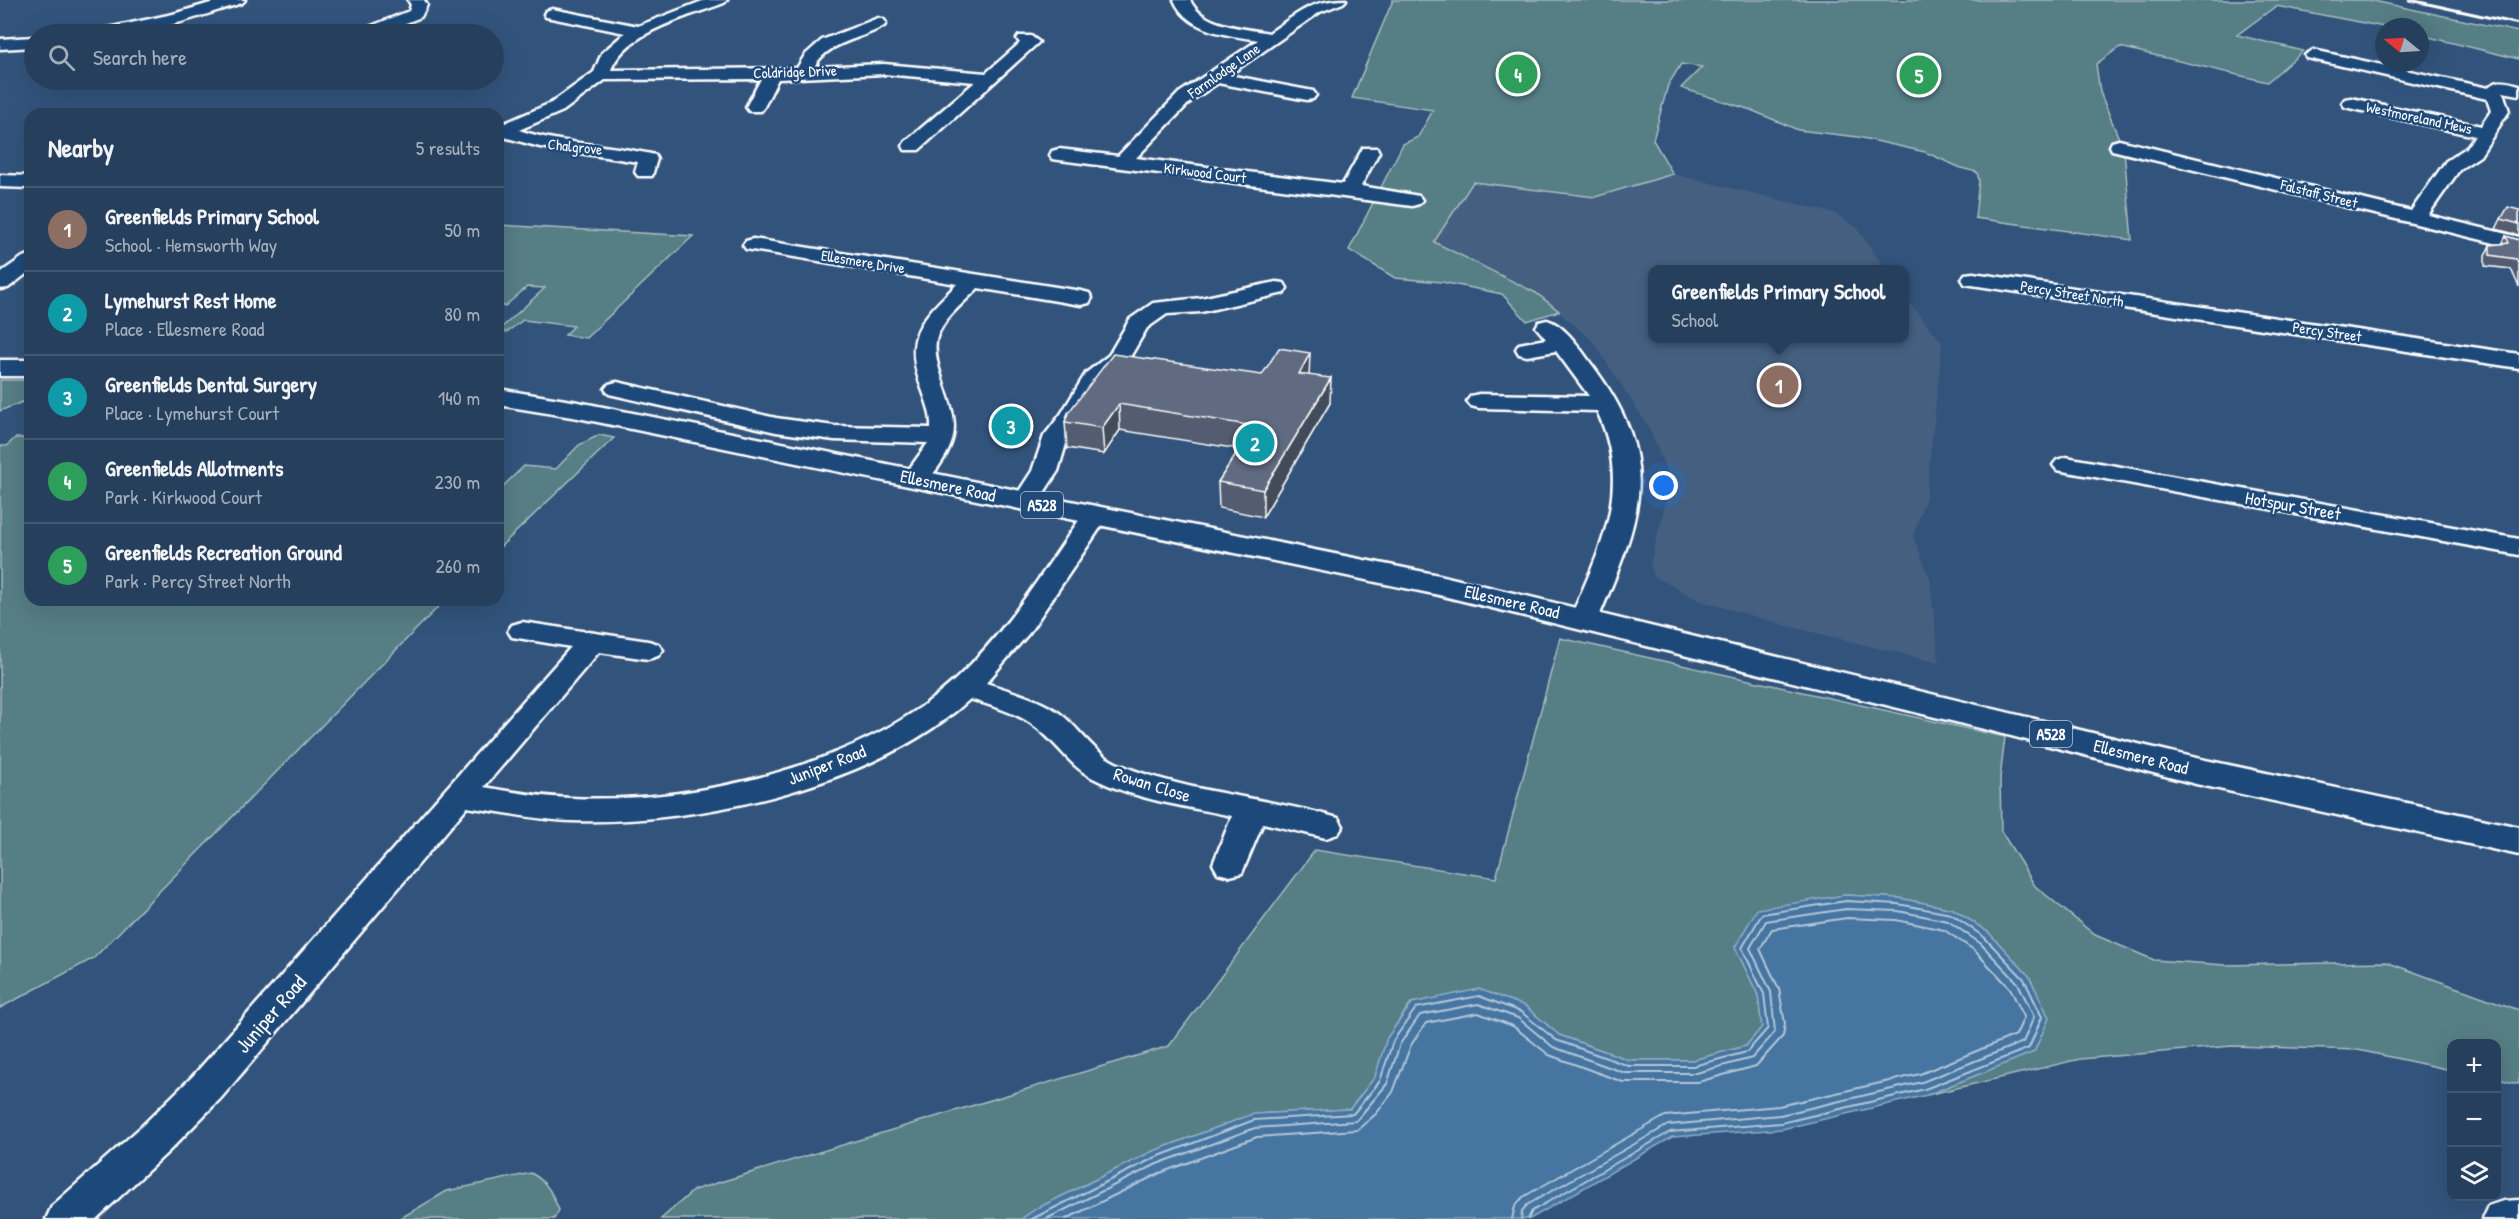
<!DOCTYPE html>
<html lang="en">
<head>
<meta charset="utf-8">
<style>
	body { margin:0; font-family:"Patrick Hand",sans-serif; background:#324a66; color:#f1f3f6 }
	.controls { position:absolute; right:18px; bottom:18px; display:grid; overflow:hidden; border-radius:12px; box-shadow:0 6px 24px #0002 }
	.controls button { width:54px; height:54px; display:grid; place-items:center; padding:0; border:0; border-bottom:2px solid #425872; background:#263f5d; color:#f1f3f6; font:30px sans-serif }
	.compass { position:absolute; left:2375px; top:18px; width:54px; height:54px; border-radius:50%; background:#263f5d; box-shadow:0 6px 24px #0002; rotate:288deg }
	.you { position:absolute; left:1664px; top:486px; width:21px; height:21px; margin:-15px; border:4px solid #fff; border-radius:50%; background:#1a73e8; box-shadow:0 0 0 9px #1a73e833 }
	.badge { display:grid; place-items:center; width:39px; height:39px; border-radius:50%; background:#d6ab8b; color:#fff; font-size:20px; font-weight:700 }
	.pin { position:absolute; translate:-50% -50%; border:3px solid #fff; box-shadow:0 2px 6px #0006 }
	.popup { position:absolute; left:1648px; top:265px; width:261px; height:78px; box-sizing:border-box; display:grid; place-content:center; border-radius:12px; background:#263f5d; filter:drop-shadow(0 2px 4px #0005); font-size:20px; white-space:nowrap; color:#a4afbc }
	.popup b { font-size:22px; color:#f1f3f6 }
	.popup::after { content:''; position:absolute; left:50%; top:100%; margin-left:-12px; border:12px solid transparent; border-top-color:#263f5d }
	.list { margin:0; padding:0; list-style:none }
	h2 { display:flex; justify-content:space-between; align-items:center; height:78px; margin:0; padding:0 24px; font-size:26px }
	h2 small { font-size:20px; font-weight:400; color:#a4afbc }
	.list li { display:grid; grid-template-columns:39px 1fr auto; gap:18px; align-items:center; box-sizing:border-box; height:84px; padding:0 24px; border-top:2px solid #425872 }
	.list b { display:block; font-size:22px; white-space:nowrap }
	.list p { margin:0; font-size:20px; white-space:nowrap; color:#a4afbc }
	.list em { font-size:20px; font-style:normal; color:#a4afbc }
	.icon { flex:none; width:33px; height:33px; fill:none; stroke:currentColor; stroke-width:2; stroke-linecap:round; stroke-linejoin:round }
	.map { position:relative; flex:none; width:2519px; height:1219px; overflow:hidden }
	.search { position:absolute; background:#263f5d; box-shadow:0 6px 24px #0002; left:24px; top:24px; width:480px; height:66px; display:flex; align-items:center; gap:15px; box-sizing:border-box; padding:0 21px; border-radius:33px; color:#a4afbc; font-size:22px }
	.panel { position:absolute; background:#263f5d; box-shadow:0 6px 24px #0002; left:24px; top:108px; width:480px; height:498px; border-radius:18px }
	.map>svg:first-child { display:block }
	.built { fill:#445e81 }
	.green { fill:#567e85; stroke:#aabec2; stroke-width:1.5 }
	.water { fill:#4474a0; stroke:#8facc6; stroke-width:1.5 }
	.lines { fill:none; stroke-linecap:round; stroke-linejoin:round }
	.shore { stroke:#b4c7d9; stroke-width:2 }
	.minor-casing { stroke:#fff; stroke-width:5 }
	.primary-casing { stroke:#fff; stroke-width:5 }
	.minor { fill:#1f4a7a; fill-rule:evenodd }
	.primary { fill:#1f4a7a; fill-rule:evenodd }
	.rail { stroke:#fff; stroke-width:3 }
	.wall { fill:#535c6f; stroke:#fff; stroke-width:1.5 }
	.shaded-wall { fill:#434b5a; stroke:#fff; stroke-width:1.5 }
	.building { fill:#606b81; stroke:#fff; stroke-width:1.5 }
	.labels { text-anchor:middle; stroke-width:5; stroke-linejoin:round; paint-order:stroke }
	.far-street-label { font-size:15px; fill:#fff; stroke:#1f4a7a }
	.shield { fill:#1f4a7a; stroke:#bcc9d7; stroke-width:1.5 }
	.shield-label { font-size:16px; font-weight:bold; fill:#fff }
	.street-label { font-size:18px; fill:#fff; stroke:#1f4a7a }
	.near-street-label { font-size:21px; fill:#fff; stroke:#1f4a7a }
</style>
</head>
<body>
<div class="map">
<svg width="2519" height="1219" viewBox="0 0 2519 1219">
	<rect width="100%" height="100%" fill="#32547c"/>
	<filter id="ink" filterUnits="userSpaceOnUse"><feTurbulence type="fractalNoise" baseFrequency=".0167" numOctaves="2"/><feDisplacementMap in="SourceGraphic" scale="12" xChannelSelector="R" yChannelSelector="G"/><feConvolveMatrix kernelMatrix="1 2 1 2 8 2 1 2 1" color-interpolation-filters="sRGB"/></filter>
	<g filter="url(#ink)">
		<path class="built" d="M1673,174L1834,213L1856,227L1885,269L1653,270V338H1905V297L1942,343L1926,497L1913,536L1930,579L1939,663L1784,625L1698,600L1654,576L1650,565L1671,481L1648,426L1592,340L1536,293L1434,242L1473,182L1595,197Z"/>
		<path class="green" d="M1393,0H2369L2519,32V59L2420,35V27H2384L2276,6L2237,35L2303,51L2267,82L2120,47L2096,64L2100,92L2124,151L2132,240L1975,218L1979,180L1977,172L1961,168L1925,152L1858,137L1798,130L1751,110L1681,88L1702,67L1681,64L1668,85L1653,140L1673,174L1595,197L1473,182L1434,242L1536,293L1559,311L1527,321L1502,294L1442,282L1395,278L1349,250L1403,144L1418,137L1433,110L1352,98Z
			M498,225L693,236L586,338L565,335L574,326L523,320L507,332L498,331L545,288L527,287L505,306H498Z
			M0,380H30V399L0,411Z
			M599,435L614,438L498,549V491L524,466L556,469L579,445Z
			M15,438H30V600H445L94,958L0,1008V446H7Z
			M1560,638L2005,737L2000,778L2001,831L2035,886L2095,935L2154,960L2225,965L2386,962L2519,1010V1084L2497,1079L2496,1044H2452L2451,1070L2358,1050L2232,1046L2080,1059L1927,1095L2034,1052L2049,1018L2029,976L1988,932L1953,909L1899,898L1845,895L1805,902L1735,947L1758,995L1762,1027L1746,1046L1693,1060H1629L1559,1035L1525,1006L1431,1000L1411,1003L1387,1038L1375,1077L1350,1109L1253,1114L1151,1152L1036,1209L1021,1219H661L694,1190L1169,1046L1315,850L1496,878Z
			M531,1173C547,1182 552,1193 559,1210L554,1219H399L447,1191Z"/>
		<path class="water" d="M1845,895L1899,898L1953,909L1988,932L2029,976L2049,1018L2034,1052L1927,1095L1782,1129L1672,1137L1530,1219H1021L1036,1209L1151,1152L1253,1114L1350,1109L1375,1077L1387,1038L1412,1003L1479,989L1525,1006L1559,1035L1629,1060H1693L1746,1046L1762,1027L1758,995L1735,947L1757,909Z"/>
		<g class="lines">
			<path class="shore" d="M1032,1219L1154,1158L1254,1120L1353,1114L1380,1081L1393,1041L1416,1008L1479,996L1521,1012L1556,1040L1629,1066H1693L1747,1052L1768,1028L1764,994L1742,948L1762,914L1846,901L1898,904L1951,914L1984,937L2024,979L2042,1017L2029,1048L1925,1089L1781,1123L1670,1132L1532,1211L1528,1219
				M1046,1219L1157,1164L1255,1128L1356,1121L1387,1084L1400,1044L1420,1015L1478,1004L1518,1018L1553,1047L1625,1073H1696L1752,1058L1775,1032L1771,992L1750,948L1766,921L1846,909L1898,911L1948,921L1980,943L2018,983L2034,1017L2023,1042L1922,1082L1780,1115L1668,1125L1527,1205L1522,1211L1521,1219
				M1066,1219L1160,1173L1257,1137L1357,1130L1376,1114L1393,1092L1411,1045L1426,1023L1478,1013L1513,1026L1549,1055L1623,1082H1698L1756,1066L1783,1036L1785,1024L1779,989L1760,949L1772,929L1847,918L1896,920L1944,930L1974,950L2010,988L2024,1017L2016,1035L1920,1074L1779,1106L1665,1116L1523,1197L1515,1206L1512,1219"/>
			<g class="minor-casing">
				<path id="minor" d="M221,0H245L242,3C197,17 139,39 92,34L94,31L173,14Z
					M408,0H424L427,5L421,17L378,34H357L359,31L409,11L411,5Z
					M705,0H727L724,3C688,17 626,31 611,70L797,68L805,55L822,40L878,18L884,20L886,23L884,26C860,40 829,41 814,67L884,64L986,73L1020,43L1017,39L1019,36H1031L1039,42L919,150H905L903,146L905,142L975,82L884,74L778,79L764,107L761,111H749L746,107L761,79L605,80L563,111L519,130C563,145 610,144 655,155L657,159L652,176H638L635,172L638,162L540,147L504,137L498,138V126L551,103L594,72L602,53L625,33L546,17L544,14L546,11L552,9L638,26Z
					M1174,0H1190C1202,27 1244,28 1269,33C1298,14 1310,0 1346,0L1343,3L1320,12L1229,75L1313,91L1316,95L1313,99L1307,100L1218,83L1191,101L1136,158L1343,184L1363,148H1377L1379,152L1361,186L1419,196L1422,200L1419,204L1412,206L1052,159L1050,155L1052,151L1059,149L1118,156L1179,93L1258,40C1228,35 1188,32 1174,0Z
					M34,37V47L0,49V39Z
					M2313,50L2488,88C2497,78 2507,82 2519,85V95L2503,92L2509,111L2480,156L2460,169L2428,215L2519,237V249L2112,150L2110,146L2112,142L2119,140L2411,211L2446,161L2466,148L2475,136L2345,107L2342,103L2345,99L2351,98L2481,126L2491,111L2487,99L2307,58L2305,55Z
					M0,175L30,176V188L0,187Z
					M753,239L1081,291L1089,293L1092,298L1089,303L1081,305L978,288C965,302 944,317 937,337C934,347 936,358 939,369C951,412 967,429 936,470C926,482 921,488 906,484L902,479L928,443L834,440L776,432L609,394L605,389L609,384L617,382L776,418L834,426L931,428C932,413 925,398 920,383C903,334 923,318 957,284L746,249L743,245L746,241Z
					M30,255V271L8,288L0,289V273L23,257Z
					M1973,273L2519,354V368L1965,284L1962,279L1965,274Z
					M1276,282L1284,283L1287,288L1284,293L1201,312L1167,314L1147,328L1126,364L1103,382L1083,417L1068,437L1058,471L1034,508L1025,510L1016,508L1012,502L1032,471L1044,436L1061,414L1086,373L1109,355L1130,319L1153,303L1201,298Z
					M1547,320C1565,325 1581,350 1592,365C1665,462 1641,517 1598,619L1594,625L1584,628L1574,625L1570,619C1601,547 1633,489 1597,411L1479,408L1471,406L1467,401L1471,396L1479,394L1589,396L1556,351L1527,356L1519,354L1516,349L1519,344L1546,339L1536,327L1539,322Z
					M2066,457L2519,539V555L2057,470L2053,465L2057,460Z
					M1095,508L1104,510L1108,516L1029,633L986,683C1010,691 1037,698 1058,712C1078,726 1091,751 1116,763C1185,793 1266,797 1338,818L1343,826L1338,834L1326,838L1263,823L1242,873L1230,876L1218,873L1213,864L1232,816C1186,806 1134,800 1091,777C1069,765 1057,743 1037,728C1019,713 992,706 970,699C875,786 698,825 572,821C537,820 502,812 467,807L221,1098L169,1151L96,1219H46L52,1206L141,1127L193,1076L571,647L512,637L508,631L512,625L522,622L648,641L658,644L663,650L658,656L648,659L599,652L484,787C513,792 541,797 570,798C695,804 862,766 956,679C1008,630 1045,569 1086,510Z
					M2519,1200V1219H2482L2488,1206L2503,1201Z"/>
			</g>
			<g class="primary-casing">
				<path id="primary" d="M0,360H30V376H0Z
					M498,389L578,402L1439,575L2196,758L2519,827V855L2196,784L1988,730L1439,595L578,418L498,405Z"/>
			</g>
			<use href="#minor" class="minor"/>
			<use href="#primary" class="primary"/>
			<path class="rail" d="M2410,0L2519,24"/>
		</g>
		<path class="wall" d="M2519,210V235L2496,229L2501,219Z
			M2506,236L2519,240V287L2511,269L2485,266V256L2490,245L2502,244Z
			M1262,375H1309L1330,403L1263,517L1219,508L1218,482L1239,449L1120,430L1104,454L1067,448L1065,422L1068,413Z"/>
		<path class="shaded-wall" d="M1310,353L1309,378L1299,374Z
			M1331,378L1330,403L1263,517V490Z
			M1119,404L1120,430L1104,454L1102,428Z"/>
		<path class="building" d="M2508,207L2519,210V224L2501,219Z
			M2506,236L2519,240V266L2516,259L2490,255V245L2509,243Z
			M1279,348L1310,353L1299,374L1331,378L1263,490L1218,482L1254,426L1119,404L1102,428L1065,422L1068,413L1113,354L1262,375Z"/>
	</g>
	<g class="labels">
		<g class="far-street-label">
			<text transform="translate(1224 71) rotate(-35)" y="5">Farmlodge Lane</text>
			<text transform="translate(795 72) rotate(-2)" y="5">Coldridge Drive</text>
			<text transform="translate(2419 118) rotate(12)" y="5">Westmoreland Mews</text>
			<text transform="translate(575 147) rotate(6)" y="5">Chalgrove</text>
			<text transform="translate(1205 173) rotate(7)" y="5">Kirkwood Court</text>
			<text transform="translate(2319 194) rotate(14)" y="5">Falstaff Street</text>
			<text transform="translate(863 262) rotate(9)" y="5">Ellesmere Drive</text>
			<text transform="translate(2072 294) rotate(9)" y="5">Percy Street North</text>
			<text transform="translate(2327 332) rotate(8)" y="5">Percy Street</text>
		</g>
		<g class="shield">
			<rect x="1021" y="492" width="42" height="26" rx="4.5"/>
			<rect x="2030" y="721" width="42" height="26" rx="4.5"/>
		</g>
		<g class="shield-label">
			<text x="1042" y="511">A528</text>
			<text x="2051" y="740">A528</text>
		</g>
		<g class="street-label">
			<text transform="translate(948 486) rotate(12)" y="6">Ellesmere Road</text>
			<text transform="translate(2293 506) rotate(10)" y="6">Hotspur Street</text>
			<text transform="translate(1512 602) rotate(13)" y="6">Ellesmere Road</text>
			<text transform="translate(2141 757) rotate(14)" y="6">Ellesmere Road</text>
			<text transform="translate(827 765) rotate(-21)" y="6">Juniper Road</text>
			<text transform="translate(1152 785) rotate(17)" y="6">Rowan Close</text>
		</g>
		<g class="near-street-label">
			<text transform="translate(271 1014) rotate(-49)" y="7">Juniper Road</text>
		</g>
	</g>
</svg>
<div class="controls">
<button>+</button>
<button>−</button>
<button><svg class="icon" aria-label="layers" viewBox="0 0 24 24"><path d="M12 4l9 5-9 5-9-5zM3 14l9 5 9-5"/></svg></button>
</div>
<svg class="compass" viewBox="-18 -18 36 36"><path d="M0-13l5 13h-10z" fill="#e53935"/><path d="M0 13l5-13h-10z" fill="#a4afbc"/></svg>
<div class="you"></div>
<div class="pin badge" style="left:1779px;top:385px;background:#8d6e63">1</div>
<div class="popup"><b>Greenfields Primary School</b>School</div>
<div class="pin badge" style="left:1255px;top:443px;background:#0f9aa8">2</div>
<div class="pin badge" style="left:1011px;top:426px;background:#0f9aa8">3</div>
<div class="pin badge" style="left:1518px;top:74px;background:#2e9e5b">4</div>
<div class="pin badge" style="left:1919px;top:75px;background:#2e9e5b">5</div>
<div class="search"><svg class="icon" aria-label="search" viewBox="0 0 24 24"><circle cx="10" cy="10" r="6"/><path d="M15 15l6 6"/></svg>Search here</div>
<section class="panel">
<h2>Nearby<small>5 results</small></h2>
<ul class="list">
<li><span class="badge" style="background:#8d6e63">1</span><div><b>Greenfields Primary School</b><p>School · Hemsworth Way</p></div><em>50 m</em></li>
<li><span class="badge" style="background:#0f9aa8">2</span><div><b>Lymehurst Rest Home</b><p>Place · Ellesmere Road</p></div><em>80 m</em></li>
<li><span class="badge" style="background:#0f9aa8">3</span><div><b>Greenfields Dental Surgery</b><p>Place · Lymehurst Court</p></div><em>140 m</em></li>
<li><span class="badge" style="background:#2e9e5b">4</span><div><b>Greenfields Allotments</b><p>Park · Kirkwood Court</p></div><em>230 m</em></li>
<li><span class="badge" style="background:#2e9e5b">5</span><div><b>Greenfields Recreation Ground</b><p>Park · Percy Street North</p></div><em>260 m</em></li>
</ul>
</section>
</div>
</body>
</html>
